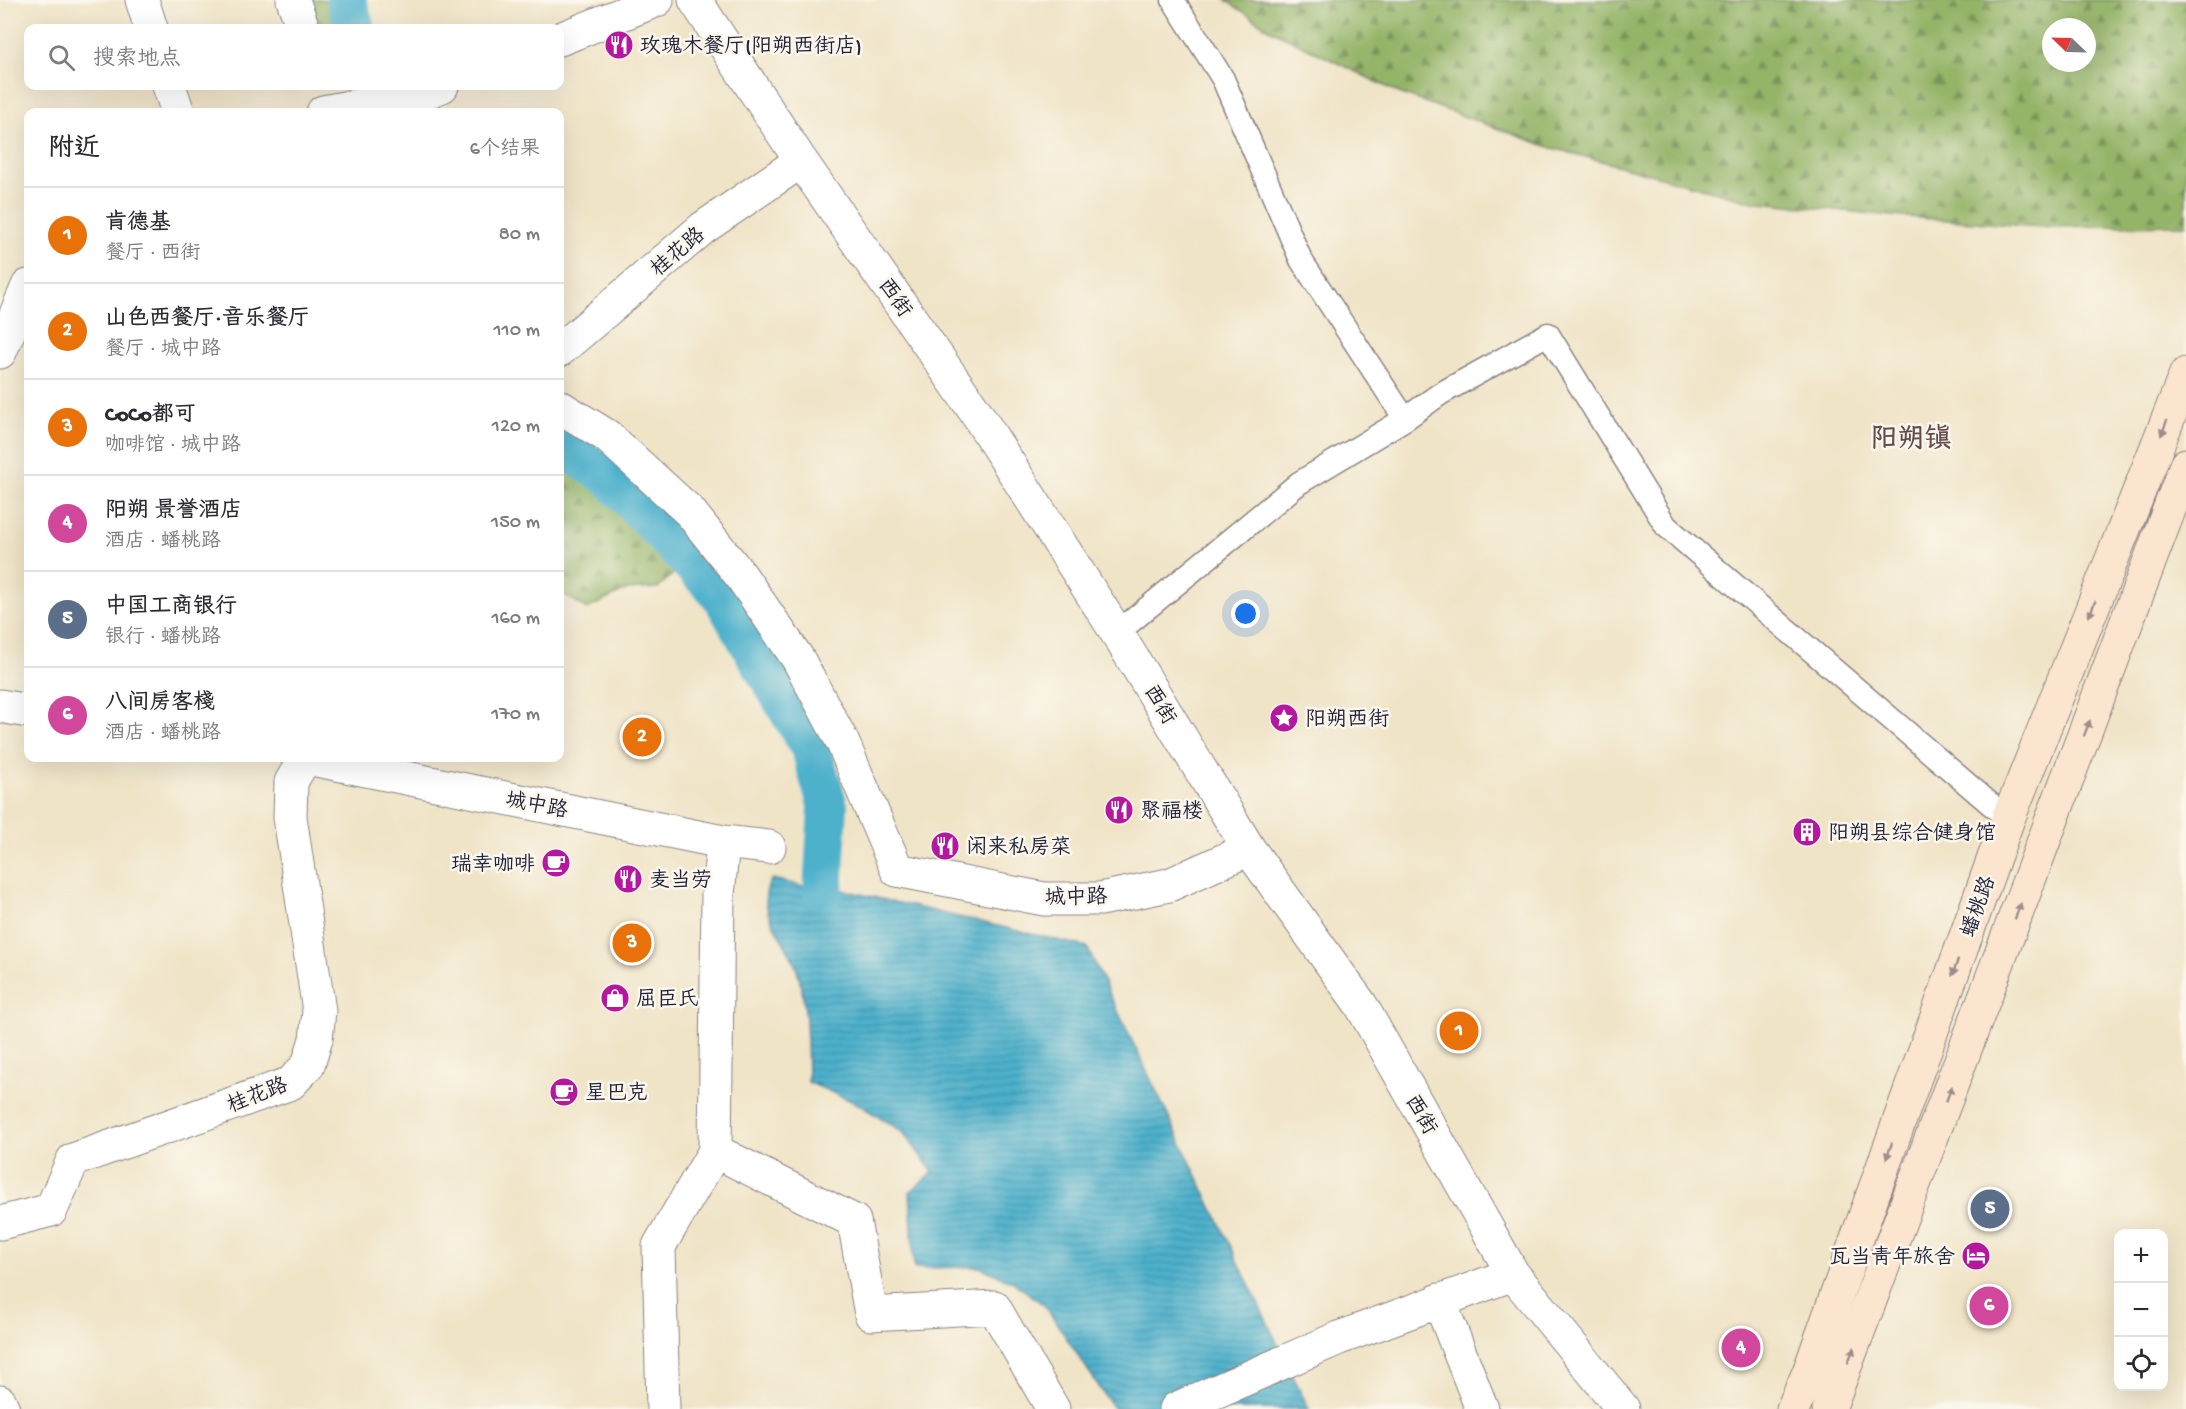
<!DOCTYPE html>
<html lang="zh">
<head>
<meta charset="utf-8">
<style>
	body { margin:0; font-family:"Gochi Hand","LXGW WenKai TC",sans-serif; background:#f7f7f7; color:#2b2b33 }
	.controls { position:absolute; right:18px; bottom:18px; display:grid; overflow:hidden; border-radius:12px; box-shadow:0 6px 24px #0002 }
	.controls button { width:54px; height:54px; display:grid; place-items:center; padding:0; border:0; border-bottom:2px solid #e1e1e2; background:#fff; color:#2b2b33; font:30px sans-serif }
	.compass { position:absolute; left:2042px; top:18px; width:54px; height:54px; border-radius:50%; background:#fff; box-shadow:0 6px 24px #0002; rotate:293deg }
	.you { position:absolute; left:1246px; top:614px; width:21px; height:21px; margin:-15px; border:4px solid #fff; border-radius:50%; background:#1a73e8; box-shadow:0 0 0 9px #1a73e833 }
	.badge { display:grid; place-items:center; width:39px; height:39px; border-radius:50%; background:#b5179e; color:#fff; font-size:20px; font-weight:700 }
	.pin { position:absolute; translate:-50% -50%; border:3px solid #fff; box-shadow:0 2px 6px #0006 }
	.list { margin:0; padding:0; list-style:none }
	h2 { display:flex; justify-content:space-between; align-items:center; height:78px; margin:0; padding:0 24px; font-size:26px }
	h2 small { font-size:20px; font-weight:400; color:#7c7c81 }
	.list li { display:grid; grid-template-columns:39px 1fr auto; gap:18px; align-items:center; box-sizing:border-box; height:96px; padding:0 24px; border-top:2px solid #e1e1e2 }
	.list b { display:block; font-size:22px; white-space:nowrap }
	.list p { margin:0; font-size:20px; white-space:nowrap; color:#7c7c81 }
	.list em { font-size:20px; font-style:normal; color:#7c7c81 }
	.icon { flex:none; width:33px; height:33px; fill:none; stroke:currentColor; stroke-width:2; stroke-linecap:round; stroke-linejoin:round }
	.map { position:relative; flex:none; width:2186px; height:1409px; overflow:hidden }
	.search { position:absolute; background:#fff; box-shadow:0 6px 24px #0002; left:24px; top:24px; width:540px; height:66px; display:flex; align-items:center; gap:15px; box-sizing:border-box; padding:0 21px; border-radius:12px; color:#7c7c81; font-size:22px }
	.panel { position:absolute; background:#fff; box-shadow:0 6px 24px #0002; left:24px; top:108px; width:540px; height:654px; border-radius:12px }
	.map>svg:first-child { display:block }
	.forest { fill:url(#forest-firs); stroke:#5b6b52; stroke-width:1.5; fill-rule:evenodd }
	.water { fill:url(#water-rules); stroke:#386a84; stroke-width:1.5 }
	.lines { fill:none; stroke-linecap:round; stroke-linejoin:round }
	.canal { stroke:#4db1cc; stroke-width:40 }
	.service-casing { stroke:#898381; stroke-width:25 }
	.pedestrian-casing { stroke:#898381; stroke-width:35 }
	.tertiary-casing { stroke:#898381; stroke-width:35 }
	.secondary-casing { stroke:#898381; stroke-width:35 }
	.service { stroke:#fff; stroke-width:22 }
	.pedestrian { stroke:#fff; stroke-width:33 }
	.tertiary { stroke:#fff; stroke-width:33 }
	.secondary { stroke:#fce5cf; stroke-width:33 }
	.oneway { fill:#9a8d8c }
	.labels { text-anchor:middle; stroke-width:5; stroke-linejoin:round; paint-order:stroke }
	.poi-label { font-size:21px; fill:#22223b; stroke:#fbf7ec; text-anchor:start }
	.street-label { font-size:21px; fill:#22223b; stroke:#fbf7ec }
	.district-label { font-size:27px; font-weight:bold; fill:#634c4e; stroke:#fbf7ec }
</style>
</head>
<body>
<div class="map">
<svg width="2186" height="1409" viewBox="0 0 2186 1409">
	<defs>
		<pattern id="forest-firs" width="22" height="20" patternUnits="userSpaceOnUse" patternTransform="scale(1.5)"><rect width="22" height="20" fill="#94b468"/><path d="M5 1l3.5 6h-7zM16 11l3.5 6h-7z" fill="#789257"/></pattern>
		<pattern id="water-rules" width="6" height="5" patternUnits="userSpaceOnUse" patternTransform="scale(1.5)"><rect width="6" height="5" fill="#4db1cc"/><path d="M0 2.5h6" fill="none" stroke="#4090a7"/></pattern>
	</defs>
	<rect width="100%" height="100%" fill="#fbf7ec"/>
	<filter id="ink" filterUnits="userSpaceOnUse"><feTurbulence type="fractalNoise" baseFrequency=".0167" numOctaves="2"/><feDisplacementMap in="SourceGraphic" scale="12" xChannelSelector="R" yChannelSelector="G"/><feConvolveMatrix kernelMatrix="1 2 1 2 8 2 1 2 1" color-interpolation-filters="sRGB"/></filter>
	<filter id="wash" filterUnits="userSpaceOnUse"><feTurbulence type="fractalNoise" baseFrequency=".008" numOctaves="4" result="noise"/><feDisplacementMap in="SourceGraphic" scale="24" xChannelSelector="R" yChannelSelector="G"/><feGaussianBlur stdDeviation="1.35" result="paint"/><feColorMatrix in="noise" values="0 0 0 0 0 0 0 0 0 0 0 0 0 0 0 0 0 1.4 0 .05"/><feComposite in="paint" operator="in"/></filter>
	<g filter="url(#wash)">
		<rect width="100%" height="100%" fill="#f0e4c7"/>
		<path class="forest" d="M306,0H342L361,28H314Z
			M1226,0H2186V225L2042,227L1892,216L1750,201L1549,147L1399,93L1269,29ZM2051,27H2087V63H2051Z
			M560,430L588,449L638,489L686,536L672,575L658,588L626,590L587,609L560,592Z"/>
		<path class="water" d="M772,879L823,891L839,889L1087,947L1309,1409H1114L1045,1306L1013,1282L980,1267L914,1268L910,1192L933,1172L902,1131L856,1103L808,1082C807,1045 808,1003 796,967C788,941 751,908 772,879Z"/>
		<g class="lines">
			<path class="canal" d="M346,0L355,28
				M560,446L608,476L721,595L811,749L828,807L823,891"/>
		</g>
	</g>
	<g filter="url(#ink)">
		<g class="lines">
			<g class="service-casing">
				<path id="service" d="M1173,0L1223,79L1301,260L1405,419
					M1117,633L1299,483L1405,419L1440,394L1548,334L1666,526L2008,819"/>
			</g>
			<g class="pedestrian-casing">
				<path id="pedestrian" d="M142,0L151,28
					M293,0L303,28
					M695,0L801,161L975,411L1117,633L1249,849L1361,1005L1513,1274L1623,1409
					M560,39L657,0
					M169,86L178,112
					M323,112L424,93L442,86
					M560,350L703,228L801,161
					M0,352L28,286
					M560,407L607,436L690,512L741,576L798,659L842,741L897,870L1044,899H1100L1169,885L1249,849
					M0,706L28,711
					M307,758L723,842L769,847
					M715,1151L854,1221L871,1314L994,1307L1053,1409
					M0,1223L51,1210L73,1160L291,1083L308,1065L316,1039L319,1011L290,817L291,782L305,758
					M1439,1300L1482,1409
					M663,1409L659,1246L715,1151L718,895L723,842
					M1176,1409L1339,1338L1513,1274"/>
			</g>
			<g class="tertiary-casing">
				<path id="tertiary" d="M0,1402L3,1409"/>
			</g>
			<g class="secondary-casing">
				<path id="secondary" d="M1793,1409L1809,1372L2008,819L2186,374
					M1829,1409L2186,465"/>
			</g>
			<use href="#service" class="service"/>
			<use href="#pedestrian" class="pedestrian"/>
			<use href="#tertiary" class="tertiary"/>
			<use href="#secondary" class="secondary"/>
		</g>
		<defs><path id="oneway-solid" d="M-6-.8H1V-3.2L6.5 0L1 3.2V.8H-6Z" transform="scale(1.5)"/></defs>
		<g class="oneway">
			<use href="#oneway-solid" transform="translate(2164 428) rotate(112)"/>
			<use href="#oneway-solid" transform="translate(2092 609) rotate(112)"/>
			<use href="#oneway-solid" transform="translate(2087 728) rotate(-69)"/>
			<use href="#oneway-solid" transform="translate(2018 911) rotate(-69)"/>
			<use href="#oneway-solid" transform="translate(1955 968) rotate(110)"/>
			<use href="#oneway-solid" transform="translate(1949 1094) rotate(-69)"/>
			<use href="#oneway-solid" transform="translate(1889 1151) rotate(110)"/>
			<use href="#oneway-solid" transform="translate(1851 1355) rotate(-69)"/>
		</g>
	</g>
	<defs>
		<g id="restaurant-disc" transform="scale(1.5)"><circle r="9.5" fill="#b5179e" stroke="#fbf7ec"/><path d="M-5-6h1v4h1v-4h1v4h1v-4h1v5L-1.5 .5V6h-2V.5L-5-1ZM5-6V6H3V1.5H1.5Q1.5-4 5-6Z" fill="#fff"/></g>
		<g id="sight-disc" transform="scale(1.5)"><circle r="9.5" fill="#b5179e" stroke="#fbf7ec"/><path d="M0-6L1.8-2.2L6-1.7L2.9 1.2L3.7 5.4L0 3.3L-3.7 5.4L-2.9 1.2L-6-1.7L-1.8-2.2Z" fill="#fff"/></g>
		<g id="building-disc" transform="scale(1.5)"><circle r="9.5" fill="#b5179e" stroke="#fbf7ec"/><path d="M-4-6H4V6H1V3H-1V6H-4ZM-2.5-4.3h1.7v1.8h-1.7ZM.8-4.3h1.7v1.8H.8ZM-2.5-1h1.7V.8h-1.7ZM.8-1h1.7V.8H.8Z" fill="#fff"/></g>
		<g id="cafe-disc" transform="scale(1.5)"><circle r="9.5" fill="#b5179e" stroke="#fbf7ec"/><path d="M-5.5-4.5H6V0H3Q3 3.5 0 3.5H-2.5Q-5.5 3.5-5.5 0ZM3-3.2v2h1.7v-2ZM-6 4.5H4V6H-6Z" fill="#fff"/></g>
		<g id="shop-disc" transform="scale(1.5)"><circle r="9.5" fill="#b5179e" stroke="#fbf7ec"/><path d="M-5-2.5h2.3a2.7 3.5 0 0 1 5.4 0H5L5.5 6h-11ZM-1.5-2.5h3a1.5 2.3 0 0 0-3 0Z" fill="#fff"/></g>
		<g id="hotel-disc" transform="scale(1.5)"><circle r="9.5" fill="#b5179e" stroke="#fbf7ec"/><path d="M-6-4.5h1.5V1H6V5H4.5V3h-9V5H-6ZM-4 0a1.8 1.8 0 1 1 3.6 0ZM.5 0V-2.5h3Q6-2.5 6 0Z" fill="#fff"/></g>
	</defs>
	<g fill-rule="evenodd">
		<use href="#restaurant-disc" x="619" y="45"/>
		<use href="#sight-disc" x="1284" y="718"/>
		<use href="#restaurant-disc" x="1119" y="810"/>
		<use href="#building-disc" x="1807" y="832"/>
		<use href="#restaurant-disc" x="945" y="846"/>
		<use href="#cafe-disc" x="556" y="863"/>
		<use href="#restaurant-disc" x="628" y="879"/>
		<use href="#shop-disc" x="615" y="998"/>
		<use href="#cafe-disc" x="564" y="1092"/>
		<use href="#hotel-disc" x="1976" y="1256"/>
	</g>
	<g class="labels">
		<g class="poi-label">
			<text x="640" y="52">玫瑰木餐厅(阳朔西街店)</text>
			<text x="1305" y="725">阳朔西街</text>
			<text x="1140" y="817">聚福楼</text>
			<text x="1828" y="839">阳朔县综合健身馆</text>
			<text x="966" y="853">闲来私房菜</text>
			<text x="535" y="870" text-anchor="end">瑞幸咖啡</text>
			<text x="649" y="886">麦当劳</text>
			<text x="636" y="1005">屈臣氏</text>
			<text x="585" y="1099">星巴克</text>
			<text x="1955" y="1263" text-anchor="end">瓦当青年旅舍</text>
		</g>
		<g class="street-label">
			<text transform="translate(677 251) rotate(-40)" y="7">桂花路</text>
			<text transform="translate(896 297) rotate(55)" y="7">西街</text>
			<text transform="translate(1161 704) rotate(59)" y="7">西街</text>
			<text transform="translate(537 804) rotate(11)" y="7">城中路</text>
			<text transform="translate(1076 896) rotate(-1)" y="7">城中路</text>
			<text transform="translate(1977 906) rotate(-70)" y="7">蟠桃路</text>
			<text transform="translate(257 1094) rotate(-21)" y="7">桂花路</text>
			<text transform="translate(1422 1114) rotate(60)" y="7">西街</text>
		</g>
		<g class="district-label">
			<text x="1911" y="446">阳朔镇</text>
		</g>
	</g>
</svg>
<div class="controls">
<button>+</button>
<button>−</button>
<button><svg class="icon" aria-label="locate" viewBox="0 0 24 24"><circle cx="12" cy="12" r="6"/><path d="M12 2v4M12 18v4M2 12h4M18 12h4"/></svg></button>
</div>
<svg class="compass" viewBox="-18 -18 36 36"><path d="M0-13l5 13h-10z" fill="#e53935"/><path d="M0 13l5-13h-10z" fill="#7c7c81"/></svg>
<div class="you"></div>
<div class="pin badge" style="left:1459px;top:1031px;background:#e8710a">1</div>
<div class="pin badge" style="left:642px;top:737px;background:#e8710a">2</div>
<div class="pin badge" style="left:632px;top:943px;background:#e8710a">3</div>
<div class="pin badge" style="left:1741px;top:1348px;background:#d1479c">4</div>
<div class="pin badge" style="left:1990px;top:1209px;background:#5c6f8a">5</div>
<div class="pin badge" style="left:1989px;top:1306px;background:#d1479c">6</div>
<div class="search"><svg class="icon" aria-label="search" viewBox="0 0 24 24"><circle cx="10" cy="10" r="6"/><path d="M15 15l6 6"/></svg>搜索地点</div>
<section class="panel">
<h2>附近<small>6个结果</small></h2>
<ul class="list">
<li><span class="badge" style="background:#e8710a">1</span><div><b>肯德基</b><p>餐厅 · 西街</p></div><em>80 m</em></li>
<li><span class="badge" style="background:#e8710a">2</span><div><b>山色西餐厅·音乐餐厅</b><p>餐厅 · 城中路</p></div><em>110 m</em></li>
<li><span class="badge" style="background:#e8710a">3</span><div><b>CoCo都可</b><p>咖啡馆 · 城中路</p></div><em>120 m</em></li>
<li><span class="badge" style="background:#d1479c">4</span><div><b>阳朔 景誉酒店</b><p>酒店 · 蟠桃路</p></div><em>150 m</em></li>
<li><span class="badge" style="background:#5c6f8a">5</span><div><b>中国工商银行</b><p>银行 · 蟠桃路</p></div><em>160 m</em></li>
<li><span class="badge" style="background:#d1479c">6</span><div><b>八间房客棧</b><p>酒店 · 蟠桃路</p></div><em>170 m</em></li>
</ul>
</section>
</div>
</body>
</html>
